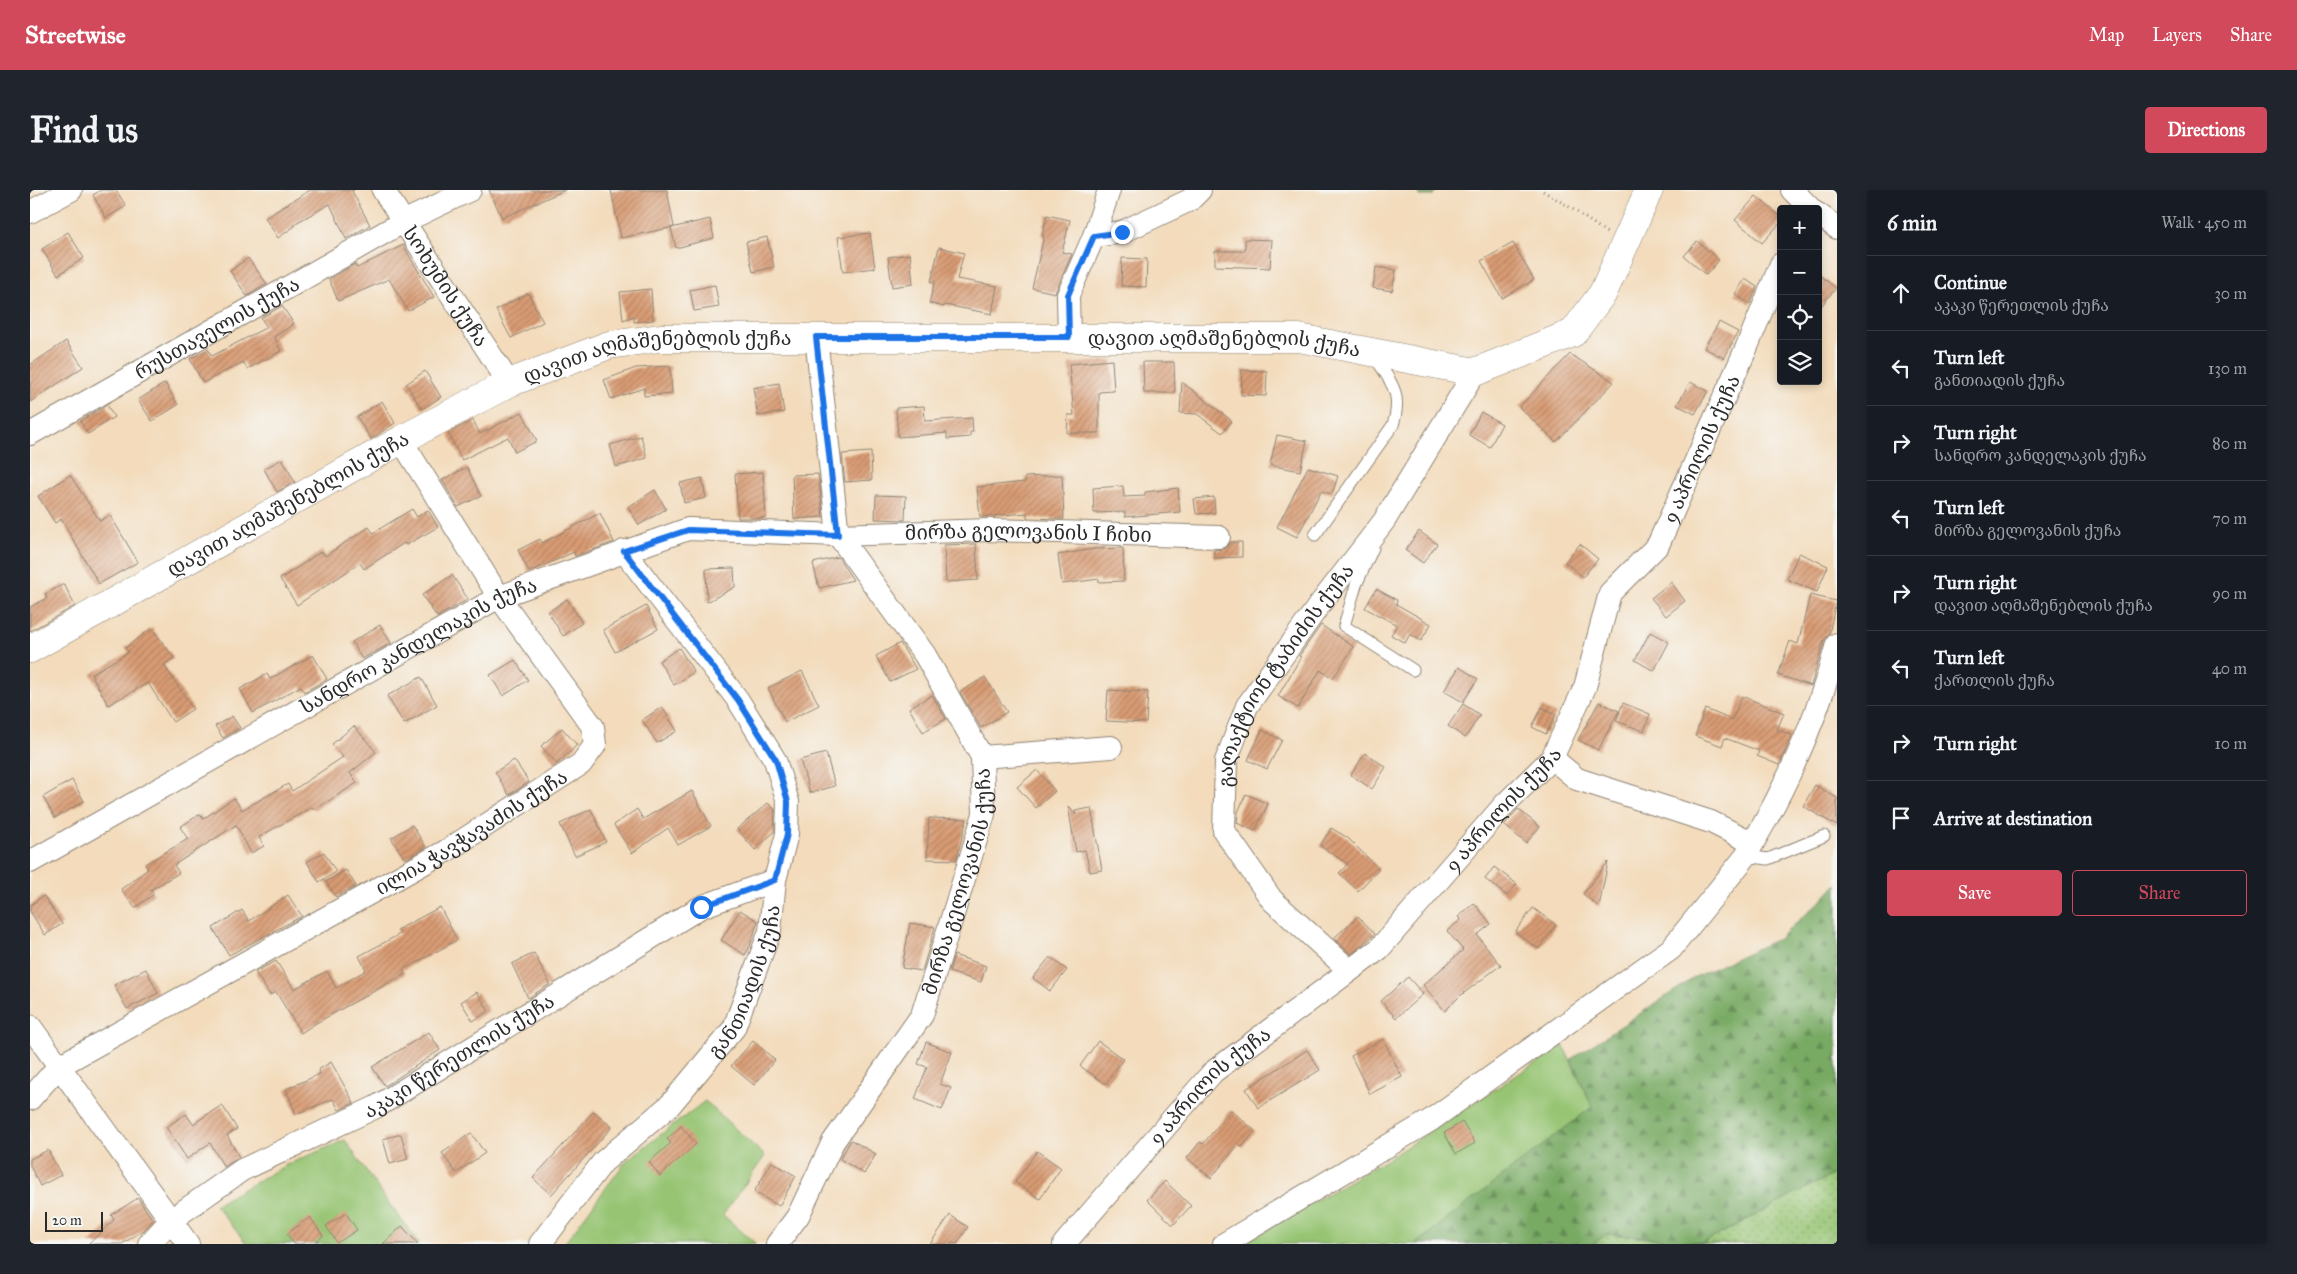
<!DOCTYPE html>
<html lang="en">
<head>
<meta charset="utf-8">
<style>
	body { margin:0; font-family:"IM FELL Great Primer","Noto Serif Georgian",serif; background:#20242c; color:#f1f3f6 }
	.controls { position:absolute; right:15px; top:15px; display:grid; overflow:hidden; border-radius:5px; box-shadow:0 2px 8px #0003 }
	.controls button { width:45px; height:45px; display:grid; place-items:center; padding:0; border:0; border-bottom:1px solid #363941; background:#171b24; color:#f1f3f6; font:25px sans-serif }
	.scale { position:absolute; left:15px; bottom:12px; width:58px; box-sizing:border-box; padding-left:5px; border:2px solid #2b2b2b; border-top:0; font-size:14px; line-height:18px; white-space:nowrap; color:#2b2b2b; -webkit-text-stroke:4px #f6f6f2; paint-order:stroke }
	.stop { position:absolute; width:15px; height:15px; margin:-11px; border:4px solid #1a73e8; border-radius:50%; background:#fff }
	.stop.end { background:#1a73e8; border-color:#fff; box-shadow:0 1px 5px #0008 }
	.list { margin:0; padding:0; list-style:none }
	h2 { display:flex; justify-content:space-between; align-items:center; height:65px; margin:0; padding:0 20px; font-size:21px }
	h2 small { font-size:16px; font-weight:400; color:#9ea1a6 }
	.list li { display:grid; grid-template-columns:32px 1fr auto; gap:15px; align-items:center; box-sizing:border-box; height:75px; padding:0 20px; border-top:1px solid #363941 }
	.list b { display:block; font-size:19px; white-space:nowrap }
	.list p { margin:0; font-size:16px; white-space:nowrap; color:#9ea1a6 }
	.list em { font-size:16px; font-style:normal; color:#9ea1a6 }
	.actions { display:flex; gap:10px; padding:15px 20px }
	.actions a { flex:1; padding:11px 0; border:1px solid #d1495b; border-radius:5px; text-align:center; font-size:18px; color:#d1495b }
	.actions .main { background:#d1495b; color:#fff }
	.icon { flex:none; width:28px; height:28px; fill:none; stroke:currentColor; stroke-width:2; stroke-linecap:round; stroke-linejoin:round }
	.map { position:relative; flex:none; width:1807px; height:1054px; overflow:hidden; border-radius:5px }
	header { display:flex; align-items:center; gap:30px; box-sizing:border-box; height:70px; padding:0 25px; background:#d1495b; color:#fff }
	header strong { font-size:24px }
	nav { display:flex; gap:28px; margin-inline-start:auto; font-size:18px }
	.intro { display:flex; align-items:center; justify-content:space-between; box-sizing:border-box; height:120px; padding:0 30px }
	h1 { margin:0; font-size:35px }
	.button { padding:12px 22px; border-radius:5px; background:#d1495b; color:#fff; font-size:18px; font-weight:700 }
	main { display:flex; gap:30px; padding:0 30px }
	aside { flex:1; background:#171b24; border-radius:5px; box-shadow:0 2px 8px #0003 }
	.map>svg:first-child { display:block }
	.grass { fill:url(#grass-dots); stroke:#60784e }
	.forest { fill:url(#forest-firs); stroke:#526a48 }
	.green { fill:#96c472; stroke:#60784e }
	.building { fill:url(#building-hatch) }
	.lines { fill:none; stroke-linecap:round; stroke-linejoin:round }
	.service-casing { stroke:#8f8373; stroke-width:13 }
	.minor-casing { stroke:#8f8373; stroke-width:24 }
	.tertiary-casing { stroke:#8f8373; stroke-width:29 }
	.path { stroke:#8f8373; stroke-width:3; stroke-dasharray:1 4; stroke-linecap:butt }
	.service { stroke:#fff; stroke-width:11 }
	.minor { stroke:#fff; stroke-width:22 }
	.tertiary { stroke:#fff; stroke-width:28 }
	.route { stroke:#1a73e8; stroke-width:6 }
	.labels { text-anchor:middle; stroke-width:4.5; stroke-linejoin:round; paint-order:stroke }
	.street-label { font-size:20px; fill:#2b2b2b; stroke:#f6f6f2 }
</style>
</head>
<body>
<header>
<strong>Streetwise</strong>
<nav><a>Map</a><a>Layers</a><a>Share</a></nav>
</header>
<div class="intro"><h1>Find us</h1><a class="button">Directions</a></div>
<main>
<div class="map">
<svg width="1807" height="1054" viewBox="0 0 1807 1054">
	<defs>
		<pattern id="grass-dots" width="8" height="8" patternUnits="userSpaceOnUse" patternTransform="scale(1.25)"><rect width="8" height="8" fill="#96c472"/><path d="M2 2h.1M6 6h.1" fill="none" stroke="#7b9f5e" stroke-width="1.8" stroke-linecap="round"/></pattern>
		<pattern id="forest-firs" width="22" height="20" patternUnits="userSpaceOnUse" patternTransform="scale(1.25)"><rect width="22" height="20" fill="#78aa64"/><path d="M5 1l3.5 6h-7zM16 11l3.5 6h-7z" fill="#638b53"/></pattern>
		<pattern id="building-hatch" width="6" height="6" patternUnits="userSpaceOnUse" patternTransform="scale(1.25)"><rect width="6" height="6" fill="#d99c74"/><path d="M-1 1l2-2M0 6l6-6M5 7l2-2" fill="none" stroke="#b07f5f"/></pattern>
	</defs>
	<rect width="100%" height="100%" fill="#f6f6f2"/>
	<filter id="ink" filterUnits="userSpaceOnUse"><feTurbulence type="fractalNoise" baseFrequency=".02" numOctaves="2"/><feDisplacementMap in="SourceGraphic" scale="10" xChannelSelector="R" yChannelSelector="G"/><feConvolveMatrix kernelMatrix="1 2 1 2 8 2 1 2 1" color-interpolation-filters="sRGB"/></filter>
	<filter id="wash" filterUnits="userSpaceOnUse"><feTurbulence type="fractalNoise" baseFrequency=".0096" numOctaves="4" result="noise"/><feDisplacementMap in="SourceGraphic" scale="20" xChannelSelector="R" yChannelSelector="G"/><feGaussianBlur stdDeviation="1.12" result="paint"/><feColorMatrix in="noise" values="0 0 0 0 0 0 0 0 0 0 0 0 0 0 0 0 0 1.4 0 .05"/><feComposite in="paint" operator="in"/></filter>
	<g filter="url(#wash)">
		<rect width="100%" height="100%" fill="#f3dbbb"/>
		<path class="grass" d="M1807,982V1054H1563L1577,1044L1673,1053Z"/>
		<path class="forest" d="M1389,0H1407L1402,6H1389Z
			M1807,694V982L1673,1053L1577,1044L1563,1054H1385L1562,917L1541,869L1667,786L1748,749L1792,710Z"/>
		<path class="green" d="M1533,855L1562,917L1385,1054H1210L1356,970Z
			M675,911L735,966L693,1025L726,1054H534L596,971Z
			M315,950L357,1011L390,1054H217L185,1015L256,975Z"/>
		<g id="blocks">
			<path class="building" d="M71,0H86L96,16L76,28L63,5Z
				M280,0H324L322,1L340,35L316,49L300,14L264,34L265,36L248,48L235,28Z
				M459,0H535L472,28Z
				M581,0H637L644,37L591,48Z
				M1726,6L1751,27V32L1732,53L1705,30Z
				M1017,25L1040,30L1032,62L1042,64L1025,103L1002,98L1014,46L1012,45Z
				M680,29L684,48L646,58L641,38Z
				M38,42L54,68L28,85L12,59Z
				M840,43L845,78L813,82L808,47Z
				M737,47L744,77L723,82L716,52Z
				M1215,49L1242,50L1240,78L1185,76V61H1215Z
				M1667,51L1689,70L1676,85L1654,66Z
				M1483,53L1504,90L1472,108L1451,71Z
				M373,55L404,107L378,121L359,89L308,111L299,89L325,74L327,78Z
				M909,57L934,63L927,89L967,96L962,124L915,115L914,117L899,113L905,91L901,92Z
				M880,64L883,94L862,97L858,67Z
				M218,68L237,94L217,106L200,81Z
				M1092,68L1117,69L1116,97L1091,96Z
				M1346,77L1366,80L1362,101L1343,98Z
				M1788,84L1806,98L1788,120Z
				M1715,89L1727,97L1720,114L1705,104Z
				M685,95L689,117L664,121L660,100Z
				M621,99L623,130L604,132V126L593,130L590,102Z
				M498,103L513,132L481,148L466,120Z
				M252,116L264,134L244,147L251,161L217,179L213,172L173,193L160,169L178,159L182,166L237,137L231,128Z
				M1689,132L1708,142L1694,168L1674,158Z
				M36,151L53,177L0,212V175Z
				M1540,164L1584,192L1526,252L1489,217Z
				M1082,170L1084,201L1069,202V243H1037L1038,225H1044L1039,174Z
				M1113,172H1144L1145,203H1114Z
				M640,176L642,204L614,206V198L581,209L574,190L606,178Z
				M1212,180L1237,181L1236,206L1211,205Z
				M395,181L411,207L392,219L376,194Z
				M1152,192L1202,231L1192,243L1167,224L1150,223Z
				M1660,192L1678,201L1665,224L1647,215Z
				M135,193L148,215L122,231L108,210Z
				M749,193L754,222L728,226L723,198Z
				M352,211L365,233L341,249L327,227Z
				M77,215L84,227L58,244L50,231Z
				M894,216L895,231L942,228L943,242H940V247L917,249V243L868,247L866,218Z
				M492,222L507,251L485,262L478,247L432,270L418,243L443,230L450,244Z
				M1451,222L1472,234L1460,257L1439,245Z
				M1247,245L1277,251L1270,281L1240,275Z
				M611,246L617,268L586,277L580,255Z
				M841,262L842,290L815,292L812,264Z
				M252,269L265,292L247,302L234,279Z
				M437,277L451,306L428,317L412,290Z
				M1278,277L1308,286L1302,304L1291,301L1267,347L1247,337Z
				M733,282L736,328H708L705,284Z
				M788,284L793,327L764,329L762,285Z
				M40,285L70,331L80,325L108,372L69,394L31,329L25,333L8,306Z
				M1032,285L1034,329L997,328V323L950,327L947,297L995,292V287Z
				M672,288L676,308L654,313L650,293Z
				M1093,296L1094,307L1115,306V302L1148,298L1150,322L1095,327V322L1064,323L1063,298Z
				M625,300L636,319L609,335L598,317Z
				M846,305L876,306L875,330L845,329Z
				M1184,307L1185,323L1166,324L1164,309Z
				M382,319L387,327L398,320L408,337L376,355L374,353L334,379L330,373L267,415L250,389L292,361L295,366L339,337L343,343Z
				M570,323L584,352L545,366L544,362L499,382L488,360L510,349L512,353Z
				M1389,341L1407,354L1393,373L1375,360Z
				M1201,352H1212V367L1184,368V360L1195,359Z
				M946,354L948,390L916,392L914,355Z
				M1550,354L1568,369L1553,387L1535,372Z
				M1093,358L1094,391L1069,392V389L1032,394L1028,365L1064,359Z
				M1769,363L1798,376L1787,402L1757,389Z
				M808,367L823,390L789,398L783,373Z
				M704,378L705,397L677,412L676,379Z
				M422,385L438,409L407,427L392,405Z
				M1641,392L1655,411L1636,426L1621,408Z
				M34,394L45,416L0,441V417L17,408L15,404Z
				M1346,399L1367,410L1366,414L1401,434L1391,451L1380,444L1375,453L1361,445L1367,435L1335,418Z
				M1780,405L1806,411L1799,444L1794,450L1781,496L1748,485L1760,451L1768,454Z
				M537,409L552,433L533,446L518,422Z
				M616,416L628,439L585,462L573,440Z
				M350,435L361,453L332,469L322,452Z
				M1291,435L1324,457L1303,488L1290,480L1268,518L1248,506L1271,467L1269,466Z
				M122,438L144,468L134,475L163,519L143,532L118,493L78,515L61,484L99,462L95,458Z
				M1620,442L1639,452L1624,481L1605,470Z
				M870,453L886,479L860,492L846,466Z
				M649,458L664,482L644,495L629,471Z
				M283,465L297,489L274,502L271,496L223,523L210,499L237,484L240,489Z
				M485,470L498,490L473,506L460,485Z
				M1429,477L1448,489L1433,512L1414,501Z
				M772,481L789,515L755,532L738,498Z
				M391,487L407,515L374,534L357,506Z
				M955,487L977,522L951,538L930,502Z
				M1078,500L1118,502L1116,533L1076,531Z
				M902,505L916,529L893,542L879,518Z
				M1712,506L1754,523L1747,540L1762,545L1749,575L1727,566L1729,561L1695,548L1692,556L1665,546L1675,519L1702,530Z
				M1569,512L1589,521L1568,560L1548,550Z
				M1593,513L1620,524L1614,541L1586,531Z
				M1433,514L1450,525L1435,548L1418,536Z
				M632,517L647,541L627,553L612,530Z
				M1512,517L1526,524L1516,544L1502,537Z
				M202,526L210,538L193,548L185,536Z
				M324,536L346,562L320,583L327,593L284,620L282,617L229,647L234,656L221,663L206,635L144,675L149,683L120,700L124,704L105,718L91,699L118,679L115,674L158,649L150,637L170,624L173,629L204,608L212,620L258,594L262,601L313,567L302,554Z
				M532,538L547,555L527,574L511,556Z
				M1232,540L1252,550L1237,579L1218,570Z
				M796,563L805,596L780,603L770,570Z
				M1335,563L1356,577L1342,599L1321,585Z
				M484,570L499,592L479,605L465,582Z
				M1007,580L1025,601L1006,618L987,597Z
				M42,590L54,611L25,628L13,607Z
				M1785,595L1807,608V636L1773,616Z
				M662,601L681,636L648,655L638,638L602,663L584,635L607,619L613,629Z
				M1216,604L1238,614L1225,641L1207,633L1208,622Z
				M738,613L745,620L744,642L725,660L707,639Z
				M1038,616L1046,625L1045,621L1061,618L1072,680L1060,682L1055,660L1046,662Z
				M561,619L576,652L545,666L530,634Z
				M1488,619L1510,637L1496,653L1474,635Z
				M899,628L937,629L926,670L897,669Z
				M382,635L396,657L375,669L361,648Z
				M1301,638L1318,648L1349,679L1328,701L1309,683L1318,674L1290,656Z
				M294,662L306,682L289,692L277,672Z
				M1578,672L1569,717L1553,704Z
				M1464,677L1487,694L1477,706L1455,689Z
				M316,680L326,696L306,707L296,692Z
				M258,705L272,726L199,765L183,738L212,720L219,731Z
				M14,706L32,734L15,745L0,721V715Z
				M1444,713L1461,734L1447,745L1471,775L1430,806L1415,821L1393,795L1433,760L1417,741L1431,730L1428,727Z
				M410,717L427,750L373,780L375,784L286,833L271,843L246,802L240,805L225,782L246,771L264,799L297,781L306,798L336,780L329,766L370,744L367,740Z
				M1503,718L1526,735L1509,759L1485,742Z
				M710,720L728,731L720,756L715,765L691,750Z
				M1328,726L1345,744L1321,764L1304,748Z
				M880,733L905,737L892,781L872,778Z
				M504,763L520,794L498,808L482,774Z
				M924,765L956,776L951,792L919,782Z
				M1020,767L1037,780L1020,801L1003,788Z
				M116,779L128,803L97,819L84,795Z
				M1378,787L1393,804L1366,828L1351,811Z
				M447,802L459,821L443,831L431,812Z
				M399,842L410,860L355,896L342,877Z
				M1353,849L1372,887L1340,904L1321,866Z
				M723,851L745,870L724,895L701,876Z
				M1068,851L1093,869L1076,894L1050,876Z
				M896,852L922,862L910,894L921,898L912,920L885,909L897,877L888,874Z
				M1277,860L1290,880L1228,918L1216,899Z
				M301,872L324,913L309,920L303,909L266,924L256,899L290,884L288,880Z
				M192,915L207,939L197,945L209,967L194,977L180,953L157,969L136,937L156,924L163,934Z
				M1201,920L1225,941L1212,957L1209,954L1181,988L1157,968L1170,952L1173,954Z
				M564,921L582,937L521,1005L503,988Z
				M1432,932L1445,953L1426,964L1414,943Z
				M651,936L666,954L630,986L619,972L641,953L637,949Z
				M441,943L455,963L426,983L412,963Z
				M371,944L378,969L360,974L353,949Z
				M821,950L846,964L834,984L810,969Z
				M18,960L31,985L10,996L0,976V969Z
				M1007,961L1031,978L1010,1009L985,992Z
				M742,972L766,986L749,1016L724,1002Z
				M1135,991L1161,1016L1143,1035L1117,1010Z
				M108,1008L123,1030L114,1040L92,1054H58L84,1030L81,1025Z
				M316,1023L327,1040L307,1053L296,1036Z
				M920,1025L938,1037L927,1054H900Z
				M280,1027L293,1046L283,1054H264L257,1044Z
				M372,1036L388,1054H353Z"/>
		</g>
	</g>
	<g filter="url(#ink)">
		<use href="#blocks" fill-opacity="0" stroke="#8f8373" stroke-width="1"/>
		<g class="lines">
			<g class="service-casing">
				<path id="service" d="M1285,345L1363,235C1373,203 1361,192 1344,166
					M1343,358L1326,395L1314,436L1383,480
					M1716,666L1738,669L1794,646"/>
			</g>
			<g class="minor-casing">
				<g id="minor">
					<path id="s1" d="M353,0L479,193"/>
					<path d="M1762,0L1781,19"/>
					<path d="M0,22L41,0"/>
					<path d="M1788,24L1807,38"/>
					<path d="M1064,46L1092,42L1160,10L1170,0"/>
					<path d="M1039,147L1038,105L1064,46L1079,0"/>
					<path id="s2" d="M0,244L373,32L440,0"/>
					<path d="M952,567L1081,557"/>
					<path d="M1522,568L1547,589L1681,632L1723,653C1759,591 1789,524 1807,454"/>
					<path id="s3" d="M0,672L469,407L658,339L808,345L960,340L1189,347"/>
					<path id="s4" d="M1319,780L1242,710L1194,641L1196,571L1217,516L1290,414L1354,331L1445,182"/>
					<path d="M0,836L158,1054"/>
					<path id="s5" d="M0,909L29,876L416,661L551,574L565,555L563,537L469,407L371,250"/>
					<path id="s6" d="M119,1054L141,1030L212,980L346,917L671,717L745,690"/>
					<path id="s7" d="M510,1054L573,972L640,915L704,838L740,741L745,690L757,644L758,612L745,570L708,510L594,361"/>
					<path id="s8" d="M747,1054L768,1026L803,952L892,825L954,624L952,567L895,465L808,345L786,147"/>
					<path id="s9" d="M1034,1054L1183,882L1349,759L1475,614L1522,568L1555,497L1580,403L1628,355L1716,159L1751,74"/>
					<path d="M1194,1054L1401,930L1641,759L1716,666L1723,653"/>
				</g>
			</g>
			<g class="tertiary-casing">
				<g id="tertiary">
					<path id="s10" d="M0,459L371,250L479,193L579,155L630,148H1269L1445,182L1543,143L1573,103L1619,0"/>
				</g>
			</g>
			<path class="path" d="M1513,1L1541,18L1577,43"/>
			<use href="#service" class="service"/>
			<use href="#minor" class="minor"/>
			<use href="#tertiary" class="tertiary"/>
		</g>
	</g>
	<g class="lines" filter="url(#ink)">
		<path class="route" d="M671,717L745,690L757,644L758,612L746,570L708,510L594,361L658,340L808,345L786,147H1039L1038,105L1064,46L1092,42"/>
	</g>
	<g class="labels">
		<g class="street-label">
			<text dy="7" stroke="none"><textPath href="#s1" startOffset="115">სოხუმის ქუჩა</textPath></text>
			<text dy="7" stroke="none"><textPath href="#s2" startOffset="215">რუსთაველის ქუჩა</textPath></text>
			<text dy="7" stroke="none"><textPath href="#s10" startOffset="1271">დავით აღმაშენებლის ქუჩა</textPath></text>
			<text dy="7" stroke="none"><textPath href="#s10" startOffset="701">დავით აღმაშენებლის ქუჩა</textPath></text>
			<text dy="7" stroke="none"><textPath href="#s9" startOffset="1041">9 აპრილის ქუჩა</textPath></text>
			<text dy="7" stroke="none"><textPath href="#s10" startOffset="296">დავით აღმაშენებლის ქუჩა</textPath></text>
			<text dy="7" stroke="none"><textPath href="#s3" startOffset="1080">მირზა გელოვანის I ჩიხი</textPath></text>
			<text dy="7" stroke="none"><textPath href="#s3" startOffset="445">სანდრო კანდელაკის ქუჩა</textPath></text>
			<text dy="7" stroke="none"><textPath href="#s4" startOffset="361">გალაქტიონ ტაბიძის ქუჩა</textPath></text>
			<text dy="7" stroke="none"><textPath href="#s9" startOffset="621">9 აპრილის ქუჩა</textPath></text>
			<text dy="7" stroke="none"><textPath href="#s5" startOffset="518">ილია ჭავჭავაძის ქუჩა</textPath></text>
			<text dy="7" stroke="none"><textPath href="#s8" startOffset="411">მირზა გელოვანის ქუჩა</textPath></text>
			<text dy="7" stroke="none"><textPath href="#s7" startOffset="339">განთიადის ქუჩა</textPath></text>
			<text dy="7" stroke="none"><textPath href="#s6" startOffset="365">აკაკი წერეთლის ქუჩა</textPath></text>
			<text dy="7" stroke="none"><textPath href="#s9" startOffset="216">9 აპრილის ქუჩა</textPath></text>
		</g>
	</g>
</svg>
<div class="controls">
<button>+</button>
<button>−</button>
<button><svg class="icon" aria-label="locate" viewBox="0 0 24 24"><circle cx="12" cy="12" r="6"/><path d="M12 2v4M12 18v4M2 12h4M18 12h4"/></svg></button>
<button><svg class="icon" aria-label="layers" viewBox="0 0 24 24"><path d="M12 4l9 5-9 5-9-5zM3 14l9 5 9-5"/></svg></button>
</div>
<div class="scale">20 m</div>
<div class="stop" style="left:671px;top:717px"></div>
<div class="stop end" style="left:1092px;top:42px"></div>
</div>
<aside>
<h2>6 min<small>Walk · 450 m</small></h2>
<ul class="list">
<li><svg class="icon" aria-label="ahead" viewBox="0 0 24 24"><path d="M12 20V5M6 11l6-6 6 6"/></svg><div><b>Continue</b><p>აკაკი წერეთლის ქუჩა</p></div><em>30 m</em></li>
<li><svg class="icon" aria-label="left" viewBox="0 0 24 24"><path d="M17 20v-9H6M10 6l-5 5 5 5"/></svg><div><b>Turn left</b><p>განთიადის ქუჩა</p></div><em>130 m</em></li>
<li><svg class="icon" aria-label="right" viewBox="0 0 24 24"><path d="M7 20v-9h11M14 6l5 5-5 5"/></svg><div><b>Turn right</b><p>სანდრო კანდელაკის ქუჩა</p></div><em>80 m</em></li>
<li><svg class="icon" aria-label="left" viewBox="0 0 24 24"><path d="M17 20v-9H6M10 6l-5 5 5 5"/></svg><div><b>Turn left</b><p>მირზა გელოვანის ქუჩა</p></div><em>70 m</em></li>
<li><svg class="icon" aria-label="right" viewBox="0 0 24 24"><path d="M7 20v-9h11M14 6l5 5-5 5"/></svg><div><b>Turn right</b><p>დავით აღმაშენებლის ქუჩა</p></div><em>90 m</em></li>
<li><svg class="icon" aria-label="left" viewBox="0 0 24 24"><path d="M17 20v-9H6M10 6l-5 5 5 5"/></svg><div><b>Turn left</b><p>ქართლის ქუჩა</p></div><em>40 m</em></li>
<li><svg class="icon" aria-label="right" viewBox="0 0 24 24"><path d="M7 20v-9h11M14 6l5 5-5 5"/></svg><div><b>Turn right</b></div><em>10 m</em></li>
<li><svg class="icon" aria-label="arrive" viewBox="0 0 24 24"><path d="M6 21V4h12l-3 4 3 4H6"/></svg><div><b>Arrive at destination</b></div></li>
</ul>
<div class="actions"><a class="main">Save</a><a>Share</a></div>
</aside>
</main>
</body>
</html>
